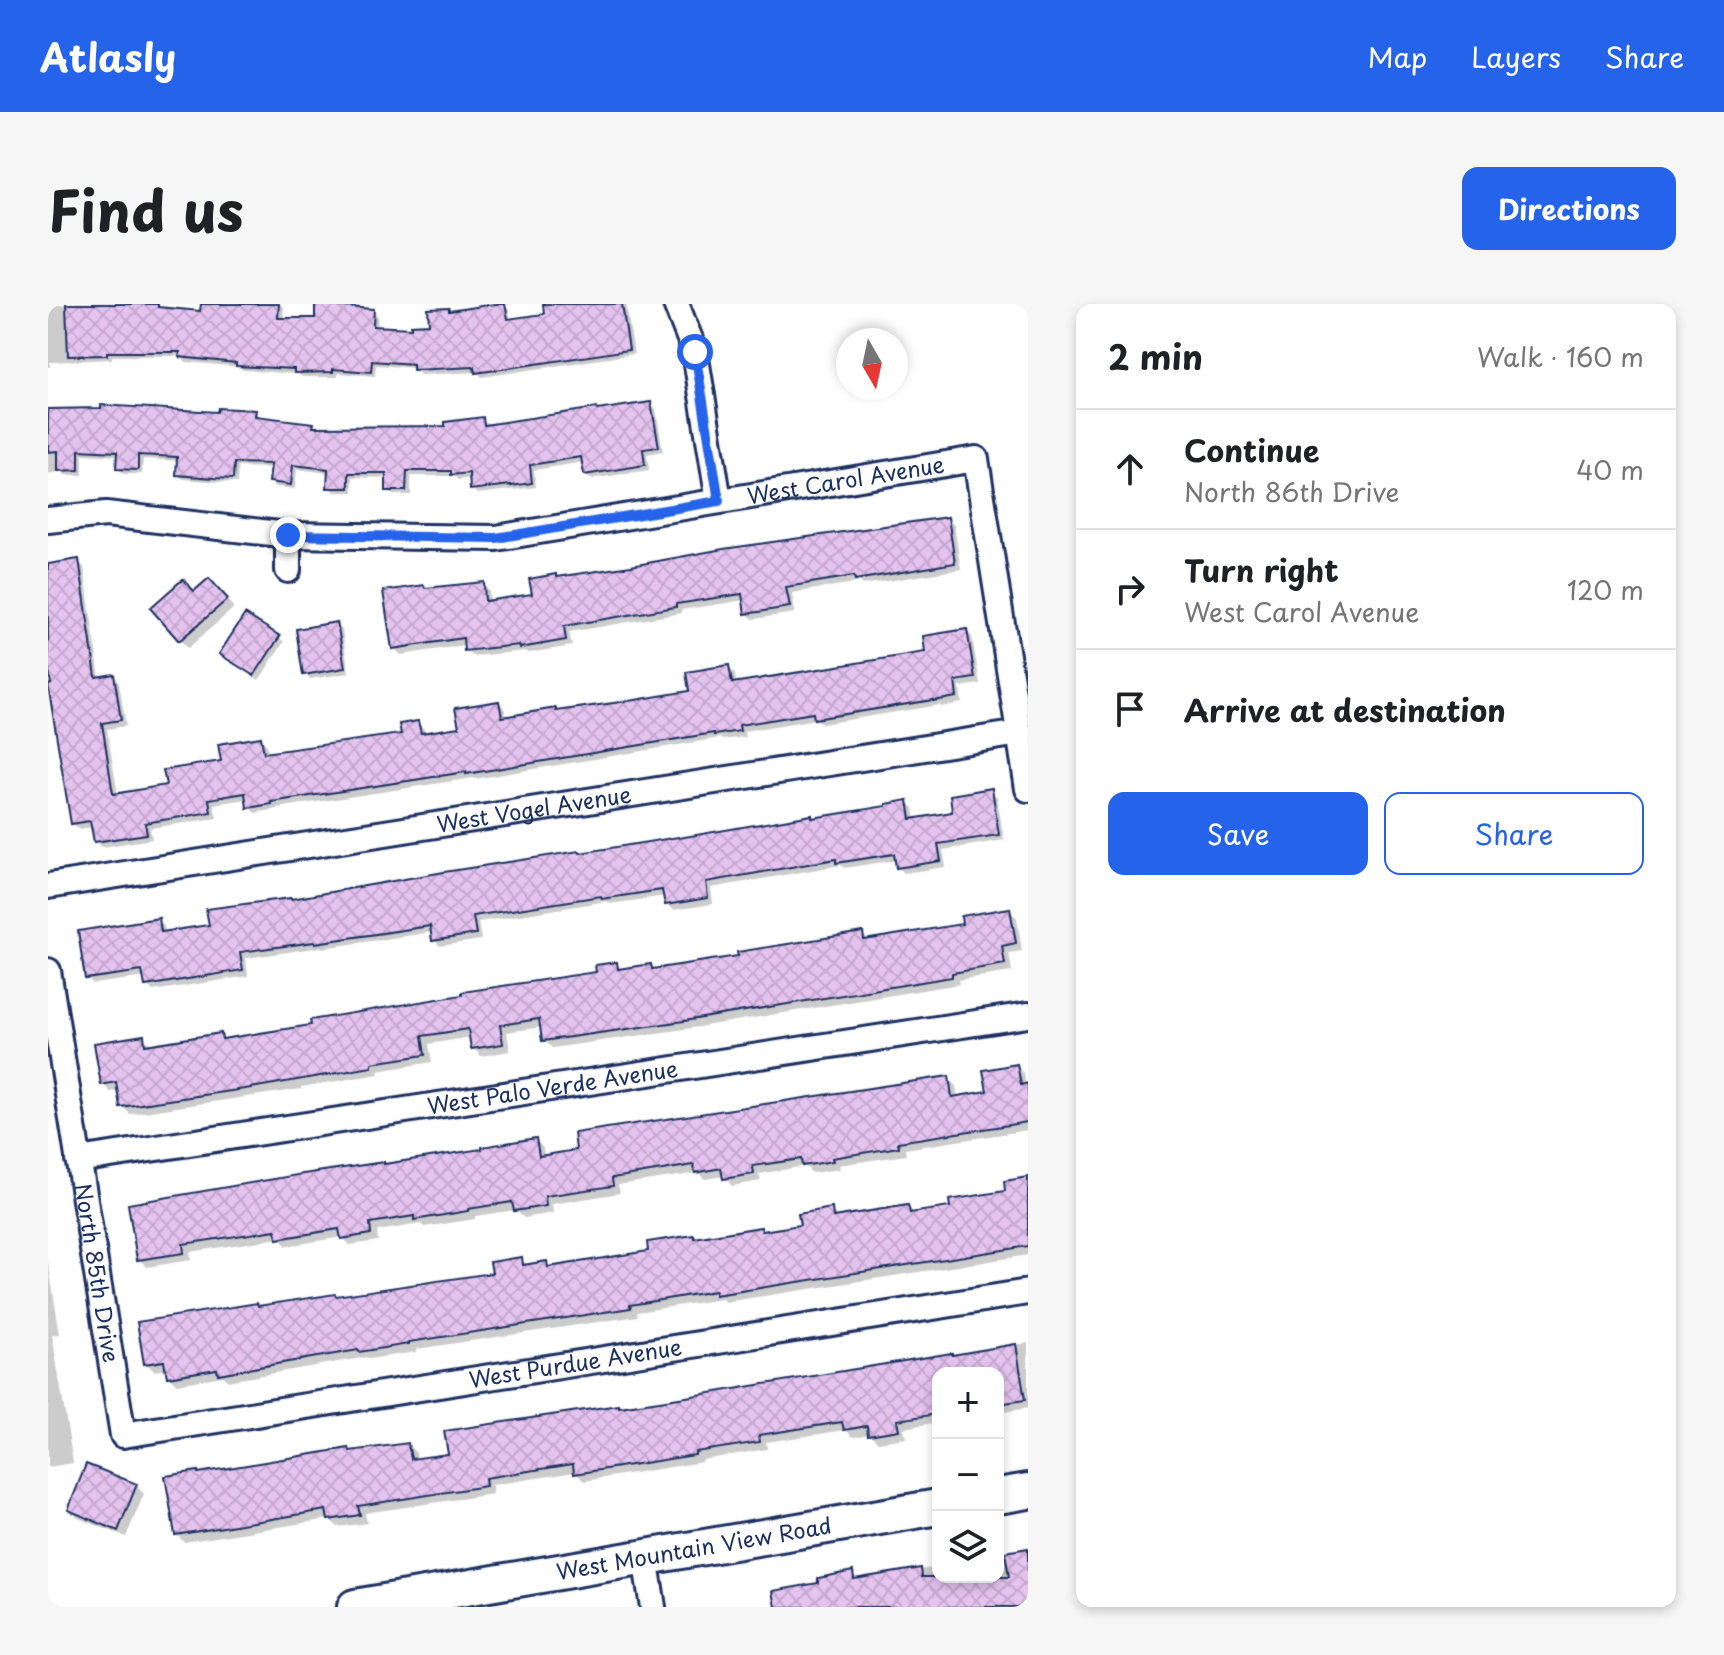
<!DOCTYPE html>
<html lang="en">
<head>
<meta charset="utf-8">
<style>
	body { margin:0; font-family:"Playpen Sans",sans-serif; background:#f6f6f6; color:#202124 }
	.controls { position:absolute; right:24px; bottom:24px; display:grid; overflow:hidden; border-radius:16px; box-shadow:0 4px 12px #0003 }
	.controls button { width:72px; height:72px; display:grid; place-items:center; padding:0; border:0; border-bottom:2px solid #e0e0e0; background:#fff; color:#202124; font:40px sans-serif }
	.compass { position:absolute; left:788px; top:24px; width:72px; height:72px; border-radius:50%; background:#fff; box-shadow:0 4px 12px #0003; rotate:171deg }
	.stop { position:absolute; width:24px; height:24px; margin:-18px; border:6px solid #2563eb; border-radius:50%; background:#fff }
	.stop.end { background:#2563eb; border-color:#fff; box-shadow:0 2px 8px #0008 }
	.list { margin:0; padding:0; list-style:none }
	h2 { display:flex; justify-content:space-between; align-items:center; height:104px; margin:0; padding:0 32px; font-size:34px }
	h2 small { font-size:26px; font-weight:400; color:#757577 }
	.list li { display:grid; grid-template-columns:52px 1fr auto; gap:24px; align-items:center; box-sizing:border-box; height:120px; padding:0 32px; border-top:2px solid #e0e0e0 }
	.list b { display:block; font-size:30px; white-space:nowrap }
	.list p { margin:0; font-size:26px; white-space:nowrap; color:#757577 }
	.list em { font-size:26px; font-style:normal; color:#757577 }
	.actions { display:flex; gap:16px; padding:24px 32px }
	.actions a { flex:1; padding:18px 0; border:2px solid #2563eb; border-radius:16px; text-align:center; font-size:28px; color:#2563eb }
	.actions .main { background:#2563eb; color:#fff }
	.icon { flex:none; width:44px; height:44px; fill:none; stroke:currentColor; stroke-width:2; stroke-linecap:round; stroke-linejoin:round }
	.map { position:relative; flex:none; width:980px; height:1303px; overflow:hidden; border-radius:16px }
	header { display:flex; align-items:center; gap:48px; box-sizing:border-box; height:112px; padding:0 40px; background:#2563eb; color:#fff }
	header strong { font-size:38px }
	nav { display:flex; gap:44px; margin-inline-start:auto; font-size:28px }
	.intro { display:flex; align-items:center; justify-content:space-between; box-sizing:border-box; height:192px; padding:0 48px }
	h1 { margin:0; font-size:56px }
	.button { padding:20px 36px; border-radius:16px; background:#2563eb; color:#fff; font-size:28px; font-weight:700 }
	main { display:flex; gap:48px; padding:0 48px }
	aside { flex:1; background:#fff; border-radius:16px; box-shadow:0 4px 12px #0003 }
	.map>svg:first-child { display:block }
	.shadow { fill:#0003 }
	.building { fill:url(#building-cross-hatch); stroke:#1b2f5e; stroke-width:2 }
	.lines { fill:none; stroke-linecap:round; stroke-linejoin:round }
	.street-casing { stroke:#1b2f5e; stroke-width:30 }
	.secondary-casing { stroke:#1b2f5e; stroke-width:40 }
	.street { stroke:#fff; stroke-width:24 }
	.secondary { stroke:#fff; stroke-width:34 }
	.route { stroke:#2563eb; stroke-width:10 }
	.labels { text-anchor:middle; stroke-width:6; stroke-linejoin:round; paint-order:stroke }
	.street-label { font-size:22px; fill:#1b2f5e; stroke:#fff }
</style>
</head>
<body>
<header>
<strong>Atlasly</strong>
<nav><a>Map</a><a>Layers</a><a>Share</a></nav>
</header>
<div class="intro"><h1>Find us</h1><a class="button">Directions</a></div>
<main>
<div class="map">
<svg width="980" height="1303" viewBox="0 0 980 1303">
	<defs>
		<pattern id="building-cross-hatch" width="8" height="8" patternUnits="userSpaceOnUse" patternTransform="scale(2)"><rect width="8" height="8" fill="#e5c3ef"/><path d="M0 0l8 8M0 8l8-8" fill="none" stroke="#c4a8cf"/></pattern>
	</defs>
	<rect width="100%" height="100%" fill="#fff"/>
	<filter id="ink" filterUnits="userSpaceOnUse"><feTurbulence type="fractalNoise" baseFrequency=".0125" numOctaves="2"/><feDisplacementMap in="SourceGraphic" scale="16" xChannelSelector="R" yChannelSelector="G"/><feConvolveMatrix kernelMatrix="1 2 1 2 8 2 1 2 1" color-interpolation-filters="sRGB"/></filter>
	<g filter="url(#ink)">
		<path class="shadow" d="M25,0H100L112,5L154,9L155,0H232L236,4L235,16H269L325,7L330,12L329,24L365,26L383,22L403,9L456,0L461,6L463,17L499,11L497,0H578L586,50L434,73L429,68L372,71L366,64L328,61L327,72L290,69V73H254L250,70L195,66L192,63L138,58L133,52H64V55L2,58V63H0V1Z
			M603,100L608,105L615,147L599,150L601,166L543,175L538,170L536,158L486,166L488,183L429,190L424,185L423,174L410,176L406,172H363V191H345L340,186V174L305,173V188H287L281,183V169L249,165L247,185L228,183L223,178L224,164L190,163L189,179L173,178L135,175L130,170L131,157L95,155L94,170H75L70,164L71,152L35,150V171H17L14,167L0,170V107L171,110L207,108L212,113L265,121L269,125L399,124L434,115L439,122Z
			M899,215L906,221L913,265L815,281L812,278L744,289L747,309L705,315L699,309L697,296L633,306L634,309L521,328L524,342L480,349L478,347L425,352L418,346V341L353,351L346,344L379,286L435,280L441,287L442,299L486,292L509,275Z
			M30,257L36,263L52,374L65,372L71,379L78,422L59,425L70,491L120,483L175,458L212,435L219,441L220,451L355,432L370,419L376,425L377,430L413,425L451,399L457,405L458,414L510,409L643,389L681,364L687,370L688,380L880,350L918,327L924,333L932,380L912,383L914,399L893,403L892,401L774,420L769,415L696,427L697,433L674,436L672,434L426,475L425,474L229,504V505L207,509L201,503L200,495L166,500L169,514L102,524L104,535L54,543L48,537L45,523L31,525L24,519L0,348V262Z
			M169,284L186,304L140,344L132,336L146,289Z
			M289,321L294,326L301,369L262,375L257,370Z
			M231,333L236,338L211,376L173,350Z
			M943,487L949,493L956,536L895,546L898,563L856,569L850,563L849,556L796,564L793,561L663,584L665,600L625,606L618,600L617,592L562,600L559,597L430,618L433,636L392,642L386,636L385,628L275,644L274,643L198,654L200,672L105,687L99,681L97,673L45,680L39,674L110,616L116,622L117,630L163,622L242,596L765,516L860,498L866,504L868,516L907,510Z
			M961,606L969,614L974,647L961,649L964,668L910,676L911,680L644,724L504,744L496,736L494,723L459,728L462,747L433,752L425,744L423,733L381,740L384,758L330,767L331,770L253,783V785L82,810L74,802L71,786L62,788L55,780L95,733L103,741L172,731L178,737L550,670L568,660L574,667L602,662L607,667L692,653L814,630L822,637L917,622Z
			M969,762L976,770L978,782L980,781V826L857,845L858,851L791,861L792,865L764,869L757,862L711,870L713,877L684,882L676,872L657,875L650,869L570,881L572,889L504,900L505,909L476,914L467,906L427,912V915L376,923L373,920L329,927L330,937L302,941L294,933L239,942L231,934L142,948L143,956L99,963L91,955L337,862L487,836L495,844L496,853L900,774L908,782L910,794L942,789Z
			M980,875V951L677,998L674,995L589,1008L590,1012L368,1045V1048L321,1055L319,1053L180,1077L175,1072L129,1080L121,1072L120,1065L106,1067L98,1059L212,1004L446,970L473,955L480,962L498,959L503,964L602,949L645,933L648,936L712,925L716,928L754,922L783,906L791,914L860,903L867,910L904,904L959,889Z
			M0,957L12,1030L4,1031L25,1159L0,1163Z
			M980,1039V1104L950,1109V1069H890V1118L856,1124L858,1134L830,1138L822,1130L805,1133L798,1126L718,1138L719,1145L654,1156V1158L536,1177L527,1168L444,1181L445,1190L317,1209L319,1219L290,1223L281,1215L136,1238L128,1230L151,1171L360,1141L368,1149L369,1157L402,1151L572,1104Z
			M88,1182L96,1190L78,1233L30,1214L22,1206Z
			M980,1246V1303H730L773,1281L804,1269L809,1276L890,1263V1273H950V1251Z"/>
		<path class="building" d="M18,0H110V3L152,7L153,0H231L230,14H267V0H285V2L326,5L325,22L363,24V21L381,20L380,5L401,4V7L446,0H457L460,15L496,10L495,0H574L581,46L427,69L426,63L365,66V60L324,57L323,68L285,65V68L246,69V65L188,62V59L131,53L132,48H59V51L20,52Z
			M603,98L611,143L595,145L597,161L536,171L533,153L482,161L484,179L463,182V181L422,186L421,169L403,171V167H359L358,187H338V169H301V184H279L280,165L245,161L243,181L221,178L223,160L186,159L185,175L166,174L128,171L129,153L90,151V166L68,165L69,148L31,146V166L10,167V147L0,148V105L53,104V101L169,108L170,104L208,106L207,112L266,119L265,123L397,122V118L435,113L436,121L548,104L549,106Z
			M900,213L907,259L807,276L806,272L738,283L742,303L697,310L694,290L628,300V303L516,322L518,336L472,344L471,341L416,347L415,334L344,345L335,287L376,281L377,284L436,278L437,297L484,290L481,275L508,270V273L583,262L675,245Z
			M31,255L48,373L66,370L73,416L54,419L65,490L118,481L115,466L173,457L170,440L213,433L216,449L353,430L351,420L370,417L373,429L411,423L407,404L451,397L454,413L508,404V407L587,396L641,387L638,368L681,361L684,379L877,348L875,332L919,325L927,374L907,377L909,393L885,397V396L766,415L765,409L691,421L692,427L666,431V429L418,470V468L223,498L224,500L199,504L197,489L161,495L163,508L97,519L99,530L46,538L42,517L23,520L0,381L3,380L0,361V260Z
			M161,274L180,295L131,337L102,304L135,275L146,287Z
			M197,310L232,332L206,372L171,350Z
			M289,318L297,364L255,371L248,325Z
			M944,484L951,531L890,540L893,557L848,564L846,550L788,559V555L658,578L660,594L617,601L614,586L554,595L553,592L425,612L428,630L384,637L382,622L267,639V638L192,648L195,666L97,682L94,667L37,675L30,627L111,614L113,628L161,621L158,605L243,594V595L396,568L531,547L532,549L630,533L631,534L764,511V514L838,502V500L860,496L863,515L904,508L902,491Z
			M962,604L968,639L954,642L957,660L904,669V673L636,717L494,737L491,715L452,721L455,740L423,745L420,725L374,732L377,751L324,759V763L197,785L72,803L68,778L53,781L46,739L96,731L97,741L173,729L174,735L263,721L262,716L414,691V688L548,668L547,661L569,658L570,665L603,660L604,665L690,652L689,648L815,628L816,636L914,620L913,612Z
			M969,760L973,781L980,779V818L850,838L851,843L784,854L785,857L754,862L753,855L705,862L706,870L675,875L673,864L647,869L646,861L564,874L565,882L497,892L498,902L466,907L464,898L420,905V907L366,916V912L322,919L323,930L293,935L291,925L229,935L228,926L135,940L136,949L89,956L80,900L255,870L336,858V860L434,845V843L488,834L491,852L528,846L526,829L901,772L904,793L939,787L935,766Z
			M980,873V942L667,991V987L582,1001L583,1004L361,1038V1040L311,1048L310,1046L170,1070L169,1065L119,1073L116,1057L96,1060L89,1018L209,999L210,1002L287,990L288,992L444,969L442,958L474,953L475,961L499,957L500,963L600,947L599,938L646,931V934L713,923L714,927L752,921L750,910L784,904L785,913L860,901L862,909L902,903L901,896L957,887L956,877Z
			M968,1040L977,1096L950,1100V1069H890V1110L849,1116L851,1126L820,1131L819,1122L796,1126L794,1118L711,1131L712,1138L647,1148V1151L526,1170L525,1160L437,1174L438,1182L310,1202L312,1211L280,1216L278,1206L127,1231L117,1172L150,1167V1169L301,1144L302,1147L360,1139L363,1155L400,1150L396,1127L571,1101V1103L638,1093L904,1049V1051Z
			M38,1160L89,1180L70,1227L20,1206Z
			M980,1244V1303H728L725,1287L770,1279V1274L805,1267L806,1275L873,1264L874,1273H961L957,1248Z"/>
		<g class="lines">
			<g class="street-casing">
				<g id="street">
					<path d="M628,0L647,48L671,197"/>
					<path id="s1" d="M0,216L58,210L240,231L448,234L928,155L980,485"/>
					<path d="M240,266V231"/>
					<path id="s2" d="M0,582L972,429"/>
					<path id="s3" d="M0,667L75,1131L980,988"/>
					<path id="s4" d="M30,856L980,711"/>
					<path d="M597,1253L605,1303"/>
				</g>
			</g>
			<g class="secondary-casing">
				<g id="secondary">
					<path d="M950,1192L980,1187"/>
					<path id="s5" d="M307,1303L890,1203"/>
				</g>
			</g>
			<use href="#street" class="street"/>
			<use href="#secondary" class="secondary"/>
		</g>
	</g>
	<g class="lines" filter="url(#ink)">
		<path class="route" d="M240,231L448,234L671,197L647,48"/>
	</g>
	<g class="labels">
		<g class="street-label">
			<text dy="8" stroke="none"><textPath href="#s1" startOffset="804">West Carol Avenue</textPath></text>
			<text dy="8" stroke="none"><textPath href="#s2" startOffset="492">West Vogel Avenue</textPath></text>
			<text dy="8" stroke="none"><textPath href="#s4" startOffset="480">West Palo Verde Avenue</textPath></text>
			<text dy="8" stroke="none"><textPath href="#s3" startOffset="306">North 85th Drive</textPath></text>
			<text dy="8" stroke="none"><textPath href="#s3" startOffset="928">West Purdue Avenue</textPath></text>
			<text dy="8" stroke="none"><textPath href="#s5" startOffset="344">West Mountain View Road</textPath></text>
		</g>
	</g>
</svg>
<div class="controls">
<button>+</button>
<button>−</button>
<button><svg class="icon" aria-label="layers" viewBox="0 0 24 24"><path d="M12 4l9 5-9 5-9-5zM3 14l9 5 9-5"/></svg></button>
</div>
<svg class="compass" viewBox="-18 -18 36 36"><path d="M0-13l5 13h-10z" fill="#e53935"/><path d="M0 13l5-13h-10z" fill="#757577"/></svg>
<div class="stop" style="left:647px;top:48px"></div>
<div class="stop end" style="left:240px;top:231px"></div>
</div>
<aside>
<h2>2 min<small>Walk · 160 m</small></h2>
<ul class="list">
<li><svg class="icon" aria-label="ahead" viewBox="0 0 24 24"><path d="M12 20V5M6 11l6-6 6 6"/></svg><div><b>Continue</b><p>North 86th Drive</p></div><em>40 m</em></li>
<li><svg class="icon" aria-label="right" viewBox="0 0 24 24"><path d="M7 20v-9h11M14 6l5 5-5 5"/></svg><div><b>Turn right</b><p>West Carol Avenue</p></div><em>120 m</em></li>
<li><svg class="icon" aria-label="arrive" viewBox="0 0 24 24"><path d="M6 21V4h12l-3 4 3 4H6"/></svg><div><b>Arrive at destination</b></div></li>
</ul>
<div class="actions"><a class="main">Save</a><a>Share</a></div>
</aside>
</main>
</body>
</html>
